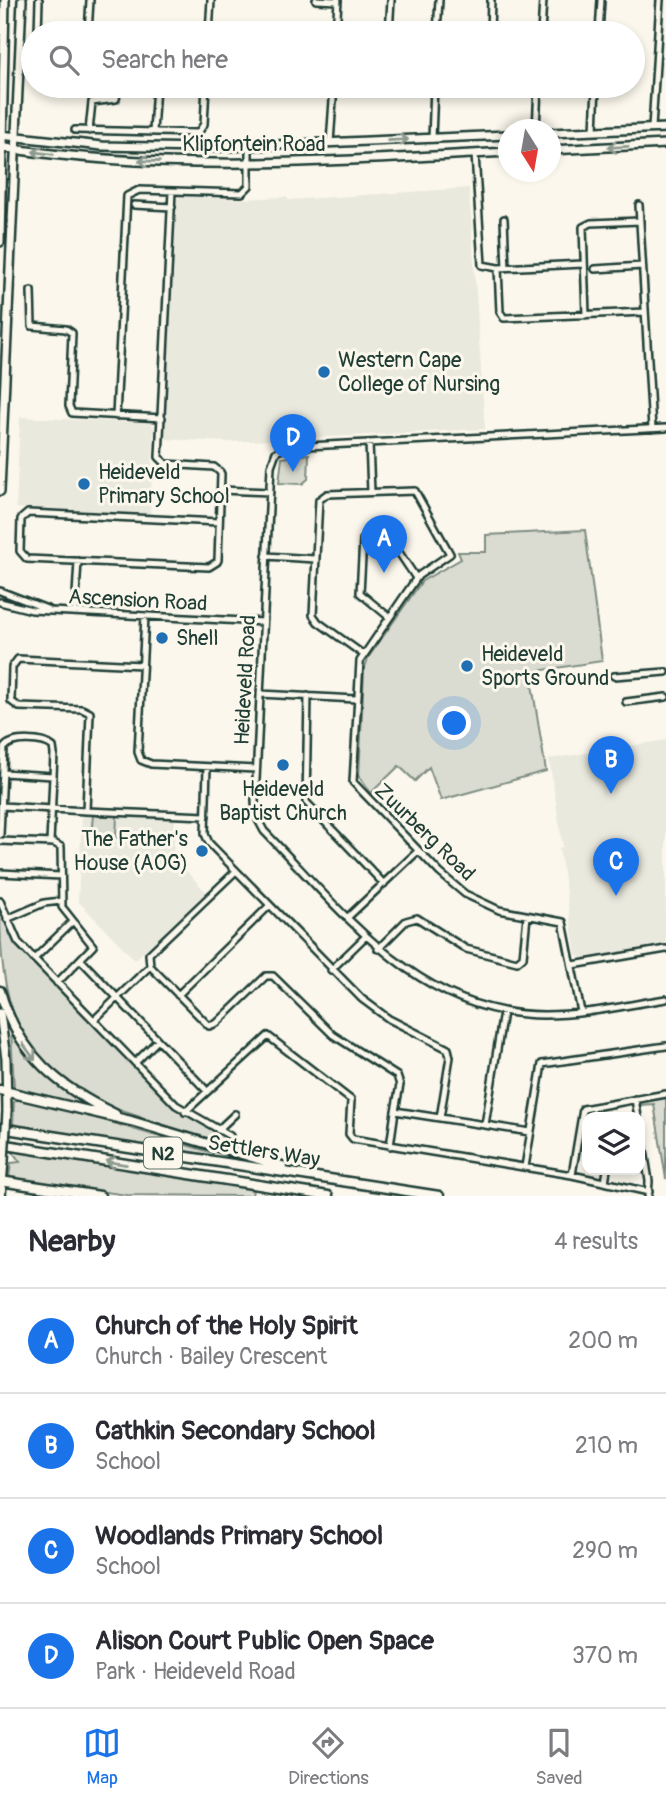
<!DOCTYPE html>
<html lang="en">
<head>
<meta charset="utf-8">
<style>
	body { margin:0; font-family:Pangolin,sans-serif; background:#f2f2f3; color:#2b2b33 }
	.controls { position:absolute; right:21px; bottom:21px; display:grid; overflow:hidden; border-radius:14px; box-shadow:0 4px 10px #0003 }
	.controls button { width:63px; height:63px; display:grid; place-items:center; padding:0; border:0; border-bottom:2px solid #e1e1e2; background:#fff; color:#2b2b33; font:35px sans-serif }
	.compass { position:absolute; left:498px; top:119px; width:63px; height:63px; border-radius:50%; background:#fff; box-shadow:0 4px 10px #0003; rotate:169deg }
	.you { position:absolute; left:455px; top:724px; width:24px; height:24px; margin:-18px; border:5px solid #fff; border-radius:50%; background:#1a73e8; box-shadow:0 0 0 10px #1a73e833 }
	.badge { display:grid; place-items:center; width:46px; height:46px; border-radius:50%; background:#1a73e8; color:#fff; font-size:23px; font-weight:700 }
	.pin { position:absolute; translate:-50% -58px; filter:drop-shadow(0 2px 4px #0008) }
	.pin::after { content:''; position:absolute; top:37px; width:24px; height:21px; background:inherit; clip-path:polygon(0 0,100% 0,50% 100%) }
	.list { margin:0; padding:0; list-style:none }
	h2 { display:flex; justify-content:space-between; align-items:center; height:91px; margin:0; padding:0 28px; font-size:30px }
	h2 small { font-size:23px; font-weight:400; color:#7c7c81 }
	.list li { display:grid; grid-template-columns:46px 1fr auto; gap:21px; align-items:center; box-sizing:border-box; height:105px; padding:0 28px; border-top:2px solid #e1e1e2 }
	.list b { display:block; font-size:26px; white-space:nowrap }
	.list p { margin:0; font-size:23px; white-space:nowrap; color:#7c7c81 }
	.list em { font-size:23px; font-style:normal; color:#7c7c81 }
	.icon { flex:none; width:38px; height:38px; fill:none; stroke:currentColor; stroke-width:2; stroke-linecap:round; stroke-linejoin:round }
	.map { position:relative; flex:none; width:666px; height:1196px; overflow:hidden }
	.search { position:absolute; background:#fff; box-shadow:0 4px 10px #0003; left:21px; right:21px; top:21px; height:77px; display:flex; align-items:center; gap:18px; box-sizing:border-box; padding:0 24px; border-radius:38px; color:#7c7c81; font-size:26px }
	.sheet { height:511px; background:#fff }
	nav { display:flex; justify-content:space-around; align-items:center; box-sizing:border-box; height:98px; border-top:2px solid #e1e1e2; background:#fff; font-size:19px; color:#7c7c81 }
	nav a { display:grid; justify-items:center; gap:4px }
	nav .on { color:#1a73e8 }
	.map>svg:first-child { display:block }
	.built { fill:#eae9de }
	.green { fill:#dbdcd1; stroke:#7d8c82; stroke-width:2 }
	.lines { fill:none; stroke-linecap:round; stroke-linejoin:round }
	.minor-casing { stroke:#1f3d34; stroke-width:10 }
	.major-casing { stroke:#1f3d34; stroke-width:12 }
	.highway-casing { stroke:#1f3d34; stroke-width:13 }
	.minor { stroke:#fbf7ec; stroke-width:5 }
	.major { stroke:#fbf7ec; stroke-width:7 }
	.highway { stroke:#fbf7ec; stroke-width:8 }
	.major-bridge-casing { stroke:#1f3d34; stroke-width:12; stroke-linecap:butt }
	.major-bridge { stroke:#fbf7ec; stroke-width:7 }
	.oneway { stroke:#8d9a90 }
	.poi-dot { fill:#1f6fb2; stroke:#fbf7ec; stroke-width:2.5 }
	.labels { text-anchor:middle; stroke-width:6; stroke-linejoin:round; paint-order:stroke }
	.shield { fill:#fbf7ec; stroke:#61756b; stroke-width:2 }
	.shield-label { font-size:19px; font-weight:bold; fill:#1f3d34 }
	.street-label { font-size:21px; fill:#1f3d34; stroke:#fbf7ec }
	.poi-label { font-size:21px; fill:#1f3d34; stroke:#fbf7ec; text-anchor:start }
</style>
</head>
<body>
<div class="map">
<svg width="666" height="1196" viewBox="0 0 666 1196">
	<rect width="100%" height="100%" fill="#fbf7ec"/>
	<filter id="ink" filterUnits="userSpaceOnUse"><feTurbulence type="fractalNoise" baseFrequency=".0143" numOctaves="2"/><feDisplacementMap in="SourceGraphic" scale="14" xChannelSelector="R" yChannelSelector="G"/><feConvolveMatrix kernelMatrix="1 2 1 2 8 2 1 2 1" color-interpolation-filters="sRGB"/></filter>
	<g filter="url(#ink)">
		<path class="built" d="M469,188L485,429L229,442L165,439L176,200L181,196L237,199L286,197L289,200Z
			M20,417L151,423L154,428L150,515L16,508Z
			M666,740V944L582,958L576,955L559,848L563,847L549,759Z
			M82,814L175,819L173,857L206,892L135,960L78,901Z"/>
		<path class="green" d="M309,454L308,479L302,484L279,483L282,458Z
			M585,530L602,661L530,672L546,771L441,800L429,767L415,781L399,766L371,793L359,777L364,671L368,658L422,581L461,559L458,552H486V535Z
			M93,815L117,816L116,838L91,837Z
			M0,907L16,943L174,1108L240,1144L237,1149L104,1105C13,1063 0,998 0,907Z
			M11,1030L36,1066L82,1104L14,1088Z
			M666,1096V1179L654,1104L639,1105L644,1100Z
			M18,1099L63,1108L213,1153L212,1156L13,1125L14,1102Z
			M12,1151L253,1189L252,1196L127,1195L13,1179L9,1178L11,1163L20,1162Z"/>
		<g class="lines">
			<g class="minor-casing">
				<path id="minor" d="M316,0L338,1
					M38,33L39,0
					M88,33L90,0
					M209,33L211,0
					M336,33L338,0
					M389,33L391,0
					M437,33L439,0
					M490,33L491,0
					M541,33L543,0
					M599,33L601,0
					M33,79V69
					M652,128L660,0
					M75,130L198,133L204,124L206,86
					M536,130L538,86
					M89,131L92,102L116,99L119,86
					M594,131L596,86
					M153,132L156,86
					M432,139L434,86
					M330,143L334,86
					M475,154L482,265L498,268L583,264
					M172,191L159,457L166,464L214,467L220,472L221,474L218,560L217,562L209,567L27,559L20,551L21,519L28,513L219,522
					M134,205L172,207
					M639,205L652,429
					M504,219L506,268
					M498,268L500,312L504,318L645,312
					M595,269L642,266
					M31,291L32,326L66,329L72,333L69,406L72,413L162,418
					M586,315L583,227L591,223L640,221
					M116,416L127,196L139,190L242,193L249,186V147
					M666,428L287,447L276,452L271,466L255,801L256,816L264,831C344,913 419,1015 544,1015C585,1015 626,1005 666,999
					M369,443L371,492
					M220,490L270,492
					M266,556L315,559
					M0,591L47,609
					M0,602L32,610L263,622
					M75,612L78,561
					M145,616L138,752L141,760L151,764L256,769
					M389,617L360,593L363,540L390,539L416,578
					M364,655L318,622L313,615L319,500L327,494L415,491L450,554L418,576L360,661L353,782L440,873L465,894L499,910L563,922L581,1012
					M142,665L18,659L12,667L11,701L19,707L82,709L90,713L86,811L206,816
					M614,676L666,672
					M260,694L356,699
					M308,696L306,802L384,884
					M626,702L666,697
					M207,767L205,834L209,843L362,999L389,1019L448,1049L450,1057L440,1118
					M3,773L53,776
					M2,806L86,811
					M0,835L4,748C12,737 44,739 53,747L54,754L50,843
					M0,841L54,843L61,847L62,907L93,946L57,983
					M0,873L61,876
					M0,901L18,942L176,1105L230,1136
					M348,917L418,851
					M7,919L44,903L61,901
					M378,949L406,921L417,918L466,949L517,962L523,957L527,916
					M34,959L73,921
					M81,960L207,1091
					M573,965L666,949
					M150,966L209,1026L217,1023L266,976H273L333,1035L397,1076L400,1085L395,1111
					M150,966L149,954L236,871
					M331,970L366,936
					M178,995L269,906
					M94,1020L150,966
					M135,1063L158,1040
					M635,1099L638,1117
					M185,1112L268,1036L351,1100L349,1134L353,1139L572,1175L649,1192
					M485,1125L503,1012
					M640,1126L649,1181L648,1196
					M218,1130L235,1114
					M390,1146L395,1111L530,1132
					M525,1167L542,1064L666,1046
					M572,1175L583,1109L666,1094
					M605,1182L607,1170"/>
			</g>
			<g class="major-casing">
				<path id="major" d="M550,133L666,128
					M0,135L102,146L202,148L508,135
					M0,147C169,174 339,161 508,152
					M550,150L666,144
					M0,242L5,0
					M0,491L22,0
					M0,1013L6,1059L7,1111
					M1,1196L4,1161"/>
			</g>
			<g class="highway-casing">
				<path id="highway" d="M0,991C18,1054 58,1087 115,1114
					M0,1090L131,1121L282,1166
					M0,1128L439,1196
					M0,1144L328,1196
					M0,1181L100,1196"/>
			</g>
			<use href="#minor" class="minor"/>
			<use href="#major" class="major"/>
			<use href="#highway" class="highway"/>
			<g class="major-bridge-casing">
				<path id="major-bridge" d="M4,1161L7,1111"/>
			</g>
			<use href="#major-bridge" class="major-bridge"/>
		</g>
		<defs><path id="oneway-shaft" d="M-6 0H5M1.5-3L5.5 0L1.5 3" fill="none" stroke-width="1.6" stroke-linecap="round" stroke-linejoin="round" transform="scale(1.75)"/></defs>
		<g class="oneway">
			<use href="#oneway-shaft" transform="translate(398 140) rotate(-3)"/>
			<use href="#oneway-shaft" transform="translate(618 147) rotate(177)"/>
			<use href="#oneway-shaft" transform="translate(43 153) rotate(-173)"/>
			<use href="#oneway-shaft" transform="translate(149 161) rotate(-177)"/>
			<use href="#oneway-shaft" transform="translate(29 1052) rotate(54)"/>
			<use href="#oneway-shaft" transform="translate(116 1163) rotate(-171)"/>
		</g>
	</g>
	<g class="poi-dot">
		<circle cx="324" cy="372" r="7"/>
		<circle cx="84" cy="484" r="7"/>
		<circle cx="162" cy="638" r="7"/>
		<circle cx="467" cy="666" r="7"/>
		<circle cx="283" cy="765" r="7"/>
		<circle cx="202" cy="851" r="7"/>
	</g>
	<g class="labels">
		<rect class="shield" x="144" y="1137.5" width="38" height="31" rx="5"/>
		<g class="shield-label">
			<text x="163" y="1160">N2</text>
		</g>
		<g class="street-label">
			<text x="254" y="151">Klipfontein Road</text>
			<text transform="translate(138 600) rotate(3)" y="7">Ascension Road</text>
			<text transform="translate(245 680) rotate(-87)" y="7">Heideveld Road</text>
			<text transform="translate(425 832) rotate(44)" y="7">Zuurberg Road</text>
			<text transform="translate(264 1151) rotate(9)" y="7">Settlers Way</text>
		</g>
		<g class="poi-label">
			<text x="338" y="367">Western Cape<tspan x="338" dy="24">College of Nursing</tspan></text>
			<text x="98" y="479">Heideveld<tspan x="98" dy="24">Primary School</tspan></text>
			<text x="176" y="645">Shell</text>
			<text x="481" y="661">Heideveld<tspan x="481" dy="24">Sports Ground</tspan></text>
			<text x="283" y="796" text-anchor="middle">Heideveld<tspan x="283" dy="24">Baptist Church</tspan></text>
			<text x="188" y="846" text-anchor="end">The Father's<tspan x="188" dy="24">House (AOG)</tspan></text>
		</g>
	</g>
</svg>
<div class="controls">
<button><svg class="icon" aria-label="layers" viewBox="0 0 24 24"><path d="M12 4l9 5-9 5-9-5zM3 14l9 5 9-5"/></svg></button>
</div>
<svg class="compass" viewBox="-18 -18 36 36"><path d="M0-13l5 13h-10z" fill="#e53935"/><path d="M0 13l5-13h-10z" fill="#7c7c81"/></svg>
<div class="you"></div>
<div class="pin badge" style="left:384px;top:573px">A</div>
<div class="pin badge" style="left:611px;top:794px">B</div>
<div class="pin badge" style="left:616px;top:896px">C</div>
<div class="pin badge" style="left:293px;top:472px">D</div>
<div class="search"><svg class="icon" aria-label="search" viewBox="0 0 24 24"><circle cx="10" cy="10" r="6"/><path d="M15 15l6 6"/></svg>Search here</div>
</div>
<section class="sheet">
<h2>Nearby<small>4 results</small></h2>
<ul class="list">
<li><span class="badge">A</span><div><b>Church of the Holy Spirit</b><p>Church · Bailey Crescent</p></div><em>200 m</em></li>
<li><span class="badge">B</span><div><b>Cathkin Secondary School</b><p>School</p></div><em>210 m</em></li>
<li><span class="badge">C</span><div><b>Woodlands Primary School</b><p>School</p></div><em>290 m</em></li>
<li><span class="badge">D</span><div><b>Alison Court Public Open Space</b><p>Park · Heideveld Road</p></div><em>370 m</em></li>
</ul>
</section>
<nav>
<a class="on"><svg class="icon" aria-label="map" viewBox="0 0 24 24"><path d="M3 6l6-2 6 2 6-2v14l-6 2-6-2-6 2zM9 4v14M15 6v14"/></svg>Map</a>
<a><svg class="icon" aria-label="directions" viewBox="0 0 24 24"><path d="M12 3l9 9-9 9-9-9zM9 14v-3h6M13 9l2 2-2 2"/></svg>Directions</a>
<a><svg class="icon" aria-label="saved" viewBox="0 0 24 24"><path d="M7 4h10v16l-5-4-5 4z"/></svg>Saved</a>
</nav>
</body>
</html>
